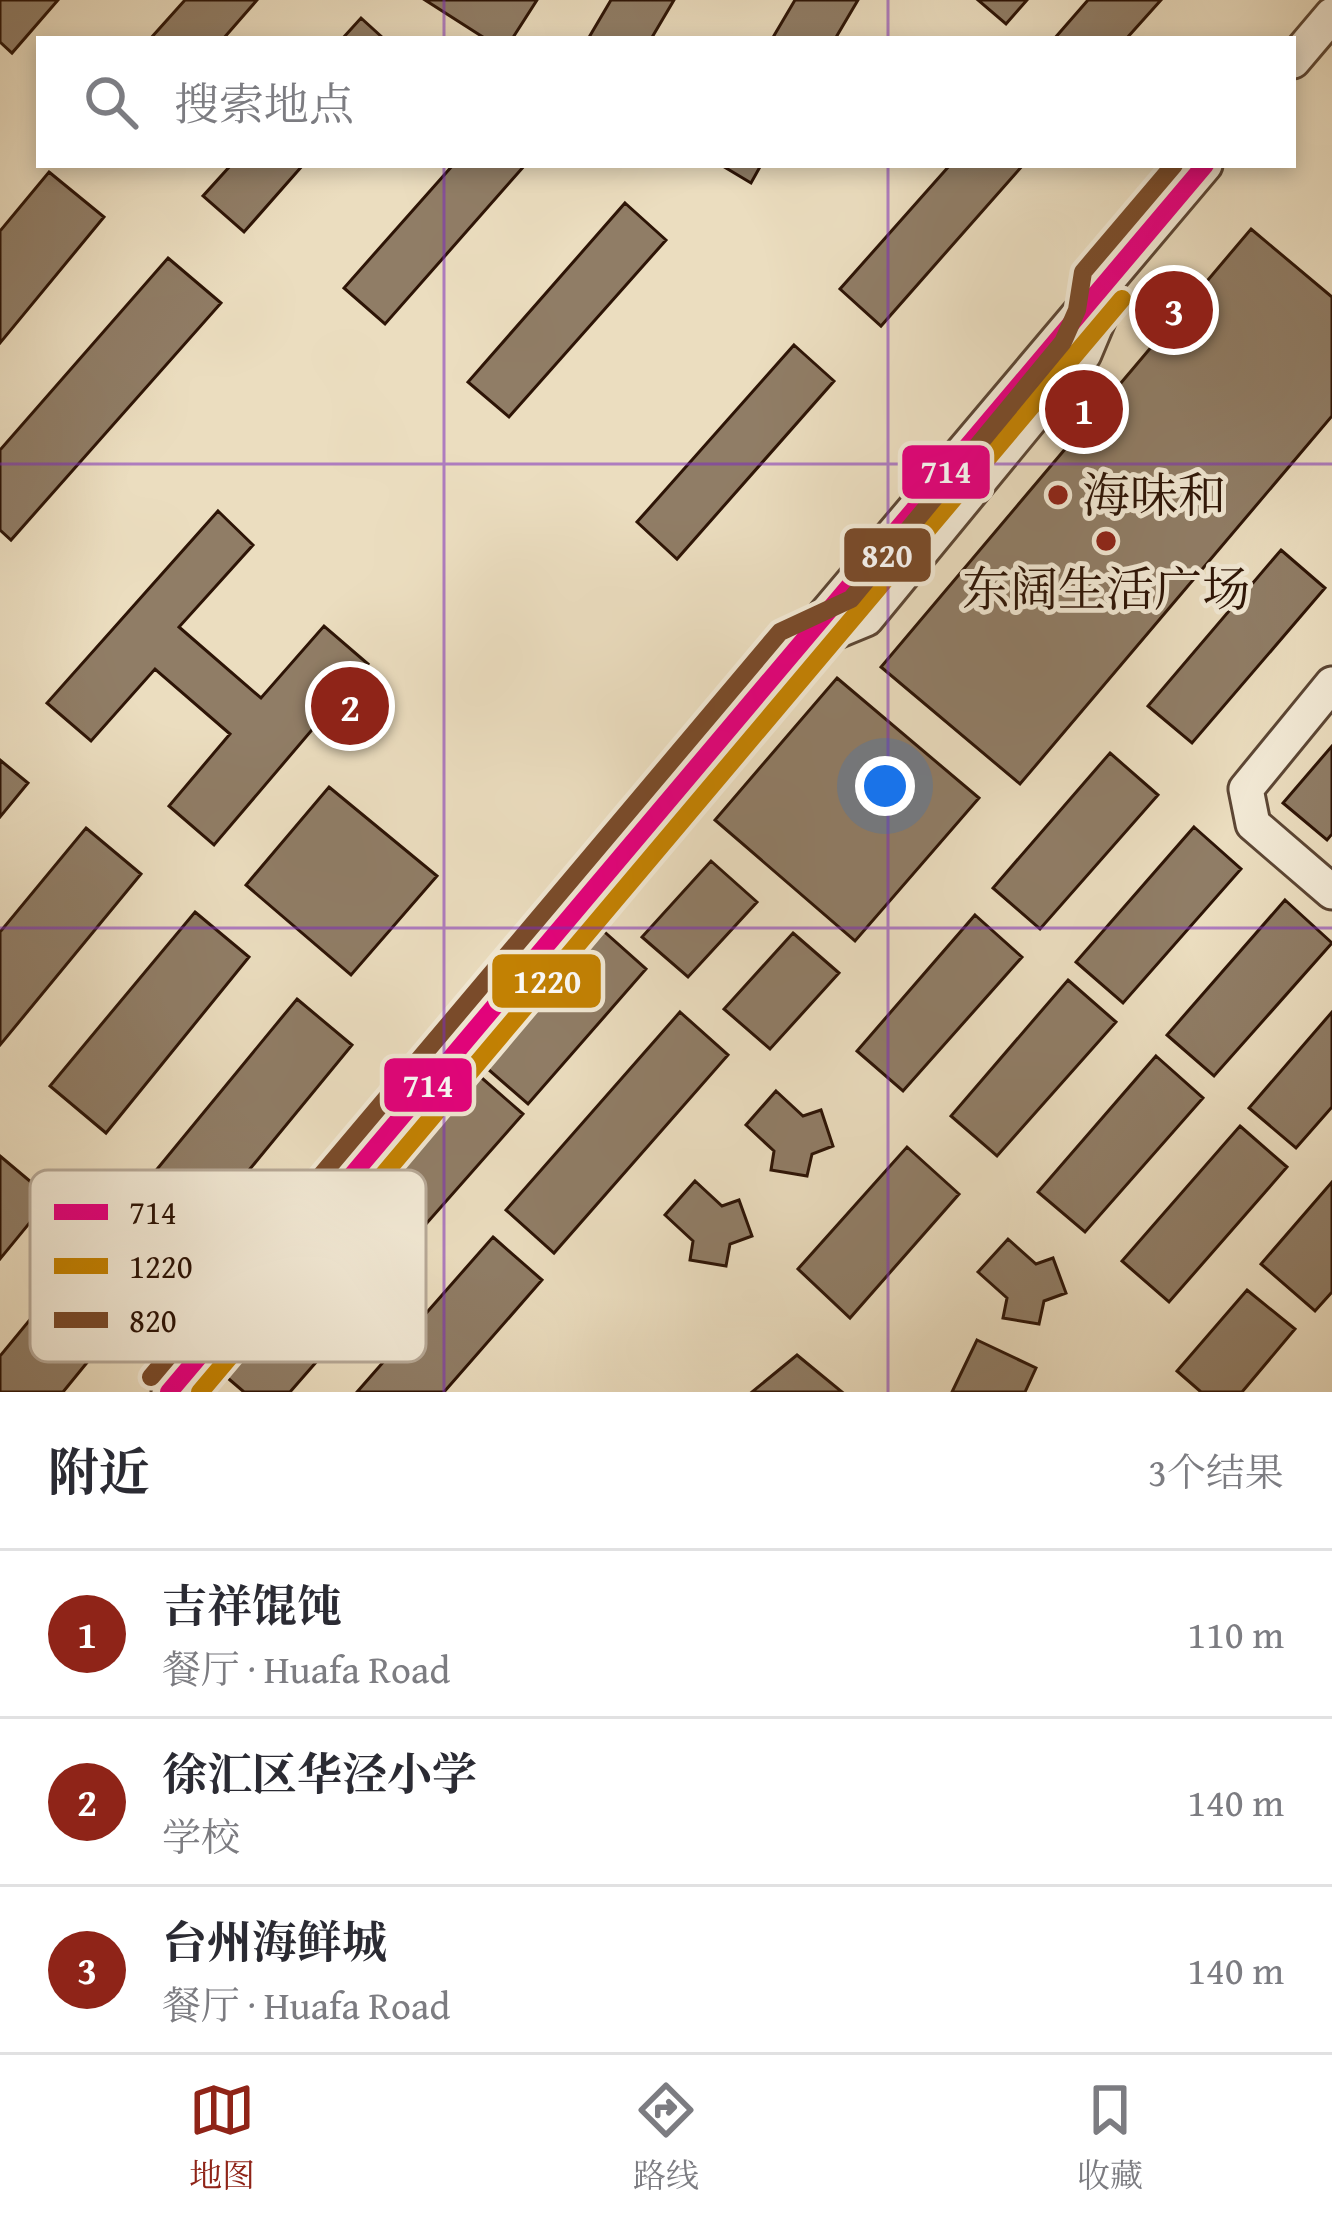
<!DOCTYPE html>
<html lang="zh">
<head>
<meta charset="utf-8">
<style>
	body { margin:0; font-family:"Gentium Book Plus","Noto Serif SC",serif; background:#f2f2f3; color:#2b2b33 }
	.you { position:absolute; left:885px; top:786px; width:42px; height:42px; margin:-30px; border:9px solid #fff; border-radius:50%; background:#1a73e8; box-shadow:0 0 0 18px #1a73e833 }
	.badge { display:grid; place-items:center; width:78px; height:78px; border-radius:50%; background:#8f2418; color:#fff; font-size:39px; font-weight:700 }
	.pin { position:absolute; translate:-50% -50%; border:6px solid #fff; box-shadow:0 3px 12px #0006 }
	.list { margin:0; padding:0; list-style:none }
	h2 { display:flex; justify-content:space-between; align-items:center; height:156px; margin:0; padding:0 48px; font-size:51px }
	h2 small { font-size:39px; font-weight:400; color:#7c7c81 }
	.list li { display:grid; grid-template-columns:78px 1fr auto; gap:36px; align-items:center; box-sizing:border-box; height:168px; padding:0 48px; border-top:3px solid #e1e1e2 }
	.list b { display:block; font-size:45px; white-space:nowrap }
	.list p { margin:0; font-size:39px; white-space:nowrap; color:#7c7c81 }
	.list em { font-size:39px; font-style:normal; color:#7c7c81 }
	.icon { flex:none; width:66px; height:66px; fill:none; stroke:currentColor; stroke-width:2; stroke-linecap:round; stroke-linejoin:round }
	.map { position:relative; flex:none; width:1332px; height:1392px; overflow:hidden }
	.search { position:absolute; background:#fff; box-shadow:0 6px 18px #0003; left:36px; right:36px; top:36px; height:132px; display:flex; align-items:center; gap:30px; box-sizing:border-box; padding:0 42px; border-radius:0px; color:#7c7c81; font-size:45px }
	.sheet { height:660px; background:#fff }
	nav { display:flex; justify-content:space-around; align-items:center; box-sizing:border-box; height:168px; border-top:3px solid #e1e1e2; background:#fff; font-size:33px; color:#7c7c81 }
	nav a { display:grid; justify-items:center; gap:6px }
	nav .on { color:#8f2418 }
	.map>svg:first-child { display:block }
	.building { fill:#907d66; stroke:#2d1406; stroke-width:3 }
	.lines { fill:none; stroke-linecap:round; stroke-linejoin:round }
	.minor-casing { stroke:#5c4634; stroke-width:39 }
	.minor { stroke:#f2e9d5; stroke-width:33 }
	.bus-1-casing { stroke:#f2e9d5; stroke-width:27 }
	.bus-2-casing { stroke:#f2e9d5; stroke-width:27 }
	.bus-3-casing { stroke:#f2e9d5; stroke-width:27 }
	.bus-1 { stroke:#e5007d; stroke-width:18 }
	.bus-2 { stroke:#c48202; stroke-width:18 }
	.bus-3 { stroke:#7a4b2a; stroke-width:18 }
	.grid { fill:none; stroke:#7b2cbf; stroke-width:3; stroke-opacity:0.55 }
	.poi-dot { fill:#8f2418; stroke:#f2e9d5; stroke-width:4.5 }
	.labels { text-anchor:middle; stroke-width:10; stroke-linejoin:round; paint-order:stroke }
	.poi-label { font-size:48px; fill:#2d1406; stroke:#f2e9d5; text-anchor:start }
	.key { fill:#f2e9d5; stroke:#b7a997; stroke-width:3 }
	.key-label { font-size:33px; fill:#2d1406 }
	.line-badge { stroke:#f2e9d5; stroke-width:4.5 }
	.badge-label { font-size:33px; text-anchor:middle; font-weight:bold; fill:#fff }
</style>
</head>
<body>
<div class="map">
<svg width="1332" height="1392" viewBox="0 0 1332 1392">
	<rect width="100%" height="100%" fill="#ebddbf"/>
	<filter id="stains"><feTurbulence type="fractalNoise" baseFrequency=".00167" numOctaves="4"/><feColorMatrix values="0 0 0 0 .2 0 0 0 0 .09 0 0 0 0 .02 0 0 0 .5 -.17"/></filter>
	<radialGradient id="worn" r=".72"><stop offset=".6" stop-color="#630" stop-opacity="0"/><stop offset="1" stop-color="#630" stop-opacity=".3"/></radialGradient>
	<path class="building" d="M0,0H58L12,53L0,42Z
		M185,0H257L223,39H150Z
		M425,0H537L512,39H486Z
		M611,0H674L651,39H588Z
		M795,0H858L835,39H772Z
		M978,0H1027L1006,24Z
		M1088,0H1161L1126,39H1054Z
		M361,18L384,39H342Z
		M231,165H303L244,232L203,196Z
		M453,165H525L385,324L344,288Z
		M721,165H761L751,183Z
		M950,165H1023L881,326L840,289Z
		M49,172L104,217L0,343V231Z
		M625,203L666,240L509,417L468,382Z
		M1251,229L1332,297V416L1020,784L881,667Z
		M168,258L221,303L11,540L0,530V450Z
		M794,345L834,381L677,559L637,522Z
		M218,511L253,545L179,627L261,698L324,626L368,664L214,845L169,806L230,734L155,669L91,741L47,703Z
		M1281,550L1325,588L1192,743L1148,706Z
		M837,678L979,798L855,941L715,820Z
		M1332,746V834L1327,840L1283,803Z
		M1110,753L1158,795L1040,929L993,888Z
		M0,760L28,783L0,817Z
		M329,787L437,876L351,975L246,885Z
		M1194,827L1241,869L1123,1003L1076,962Z
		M86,828L141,874L0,1045V932Z
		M711,861L757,902L688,977L642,937Z
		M1285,900L1332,943L1214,1076L1167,1035Z
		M195,912L249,957L106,1133L50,1086Z
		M975,915L1022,957L903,1091L857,1051Z
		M599,927L646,969L528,1104L481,1063Z
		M793,933L839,973L770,1049L724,1009Z
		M1068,980L1116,1022L997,1156L951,1116Z
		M297,999L352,1045L208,1220L153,1174Z
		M680,1012L728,1055L554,1253L506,1210Z
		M1332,1012V1107L1296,1148L1249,1108Z
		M1156,1056L1203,1098L1085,1232L1038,1192Z
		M475,1072L523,1114L404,1249L358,1208Z
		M776,1091L803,1116L821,1110L833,1146L812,1154L807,1176L771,1170L774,1151L746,1125Z
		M1240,1126L1287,1167L1169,1302L1122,1261Z
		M907,1147L959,1194L850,1318L798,1269Z
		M0,1156L50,1198L0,1259Z
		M695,1181L722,1206L739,1200L752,1236L730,1244L726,1266L690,1260L693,1241L665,1215Z
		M1332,1182V1292L1315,1311L1261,1264Z
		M98,1237L152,1283L63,1392H0V1356Z
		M493,1237L542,1280L444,1392H357Z
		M341,1239L388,1280L290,1392H244L223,1374Z
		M1008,1239L1036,1264L1053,1258L1066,1293L1044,1301L1039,1324L1003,1318L1007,1298L978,1272Z
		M1247,1290L1295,1329L1242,1392H1201L1177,1371Z
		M977,1340L1036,1368L1025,1392H952Z
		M797,1355L842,1392H752Z"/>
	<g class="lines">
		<g class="minor-casing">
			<path id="minor" d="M1293,61L1332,15
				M803,645L866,619L1084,354L1100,316L1103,292
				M1332,684L1246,789L1253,824L1332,892
				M169,1392L1205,165"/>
		</g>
		<use href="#minor" class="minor"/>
		<g class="bus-1-casing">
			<path id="bus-1" d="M169,1392L1205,165"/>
		</g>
		<g class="bus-2-casing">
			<path id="bus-2" d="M200,1392L1122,299"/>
		</g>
		<g class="bus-3-casing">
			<path id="bus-3" d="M151,1377L780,632L851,599L1063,342L1077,310L1083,272L1174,165"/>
		</g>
		<use href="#bus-1" class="bus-1"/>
		<use href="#bus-2" class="bus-2"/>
		<use href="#bus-3" class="bus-3"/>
	</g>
	<path class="grid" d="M444,0V39M888,0V39M444,165V1392M888,165V1392M0,464H1332M0,928H1332"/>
	<g class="poi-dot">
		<circle cx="1058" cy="495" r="12"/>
		<circle cx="1106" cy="541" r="12"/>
	</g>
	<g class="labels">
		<g class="poi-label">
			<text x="1082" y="512">海味和</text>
			<text x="1106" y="606" text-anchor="middle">东阔生活广场</text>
		</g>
	</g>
	<rect x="30" y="1170" width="396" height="192" rx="18" class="key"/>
	<rect x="54" y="1204" width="54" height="16" fill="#e5007d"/>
	<rect x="54" y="1258" width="54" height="16" fill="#c48202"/>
	<rect x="54" y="1312" width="54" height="16" fill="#7a4b2a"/>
	<g class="key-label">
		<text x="129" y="1224">714</text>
		<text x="129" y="1278">1220</text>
		<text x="129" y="1332">820</text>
	</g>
	<g class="line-badge">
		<rect x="900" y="443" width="92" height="58" rx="12" fill="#e5007d"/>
		<rect x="842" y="526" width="91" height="58" rx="12" fill="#7a4b2a"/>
		<rect x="490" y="952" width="113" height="58" rx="12" fill="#c48202"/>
		<rect x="382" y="1056" width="92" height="58" rx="12" fill="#e5007d"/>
	</g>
	<g class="badge-label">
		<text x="946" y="483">714</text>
		<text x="887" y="567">820</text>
		<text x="547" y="993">1220</text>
		<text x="428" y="1097">714</text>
	</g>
	<rect width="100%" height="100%" filter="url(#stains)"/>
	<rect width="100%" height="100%" fill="url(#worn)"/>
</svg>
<div class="you"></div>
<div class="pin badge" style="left:1084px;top:409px">1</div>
<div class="pin badge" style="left:350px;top:706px">2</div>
<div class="pin badge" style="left:1174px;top:310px">3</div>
<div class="search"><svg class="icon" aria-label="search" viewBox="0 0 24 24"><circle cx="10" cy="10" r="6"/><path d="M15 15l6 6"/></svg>搜索地点</div>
</div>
<section class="sheet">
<h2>附近<small>3个结果</small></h2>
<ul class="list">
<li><span class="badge">1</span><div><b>吉祥馄饨</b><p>餐厅 · Huafa Road</p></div><em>110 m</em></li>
<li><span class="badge">2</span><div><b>徐汇区华泾小学</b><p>学校</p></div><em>140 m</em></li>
<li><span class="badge">3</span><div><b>台州海鲜城</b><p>餐厅 · Huafa Road</p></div><em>140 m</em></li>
</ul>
</section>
<nav>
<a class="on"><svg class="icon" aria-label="map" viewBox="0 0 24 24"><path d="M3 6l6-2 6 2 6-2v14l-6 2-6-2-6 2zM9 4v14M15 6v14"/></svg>地图</a>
<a><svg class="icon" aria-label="directions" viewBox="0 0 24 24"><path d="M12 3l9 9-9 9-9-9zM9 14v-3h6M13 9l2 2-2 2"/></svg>路线</a>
<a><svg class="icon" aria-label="saved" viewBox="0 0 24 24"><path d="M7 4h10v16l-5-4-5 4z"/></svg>收藏</a>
</nav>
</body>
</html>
